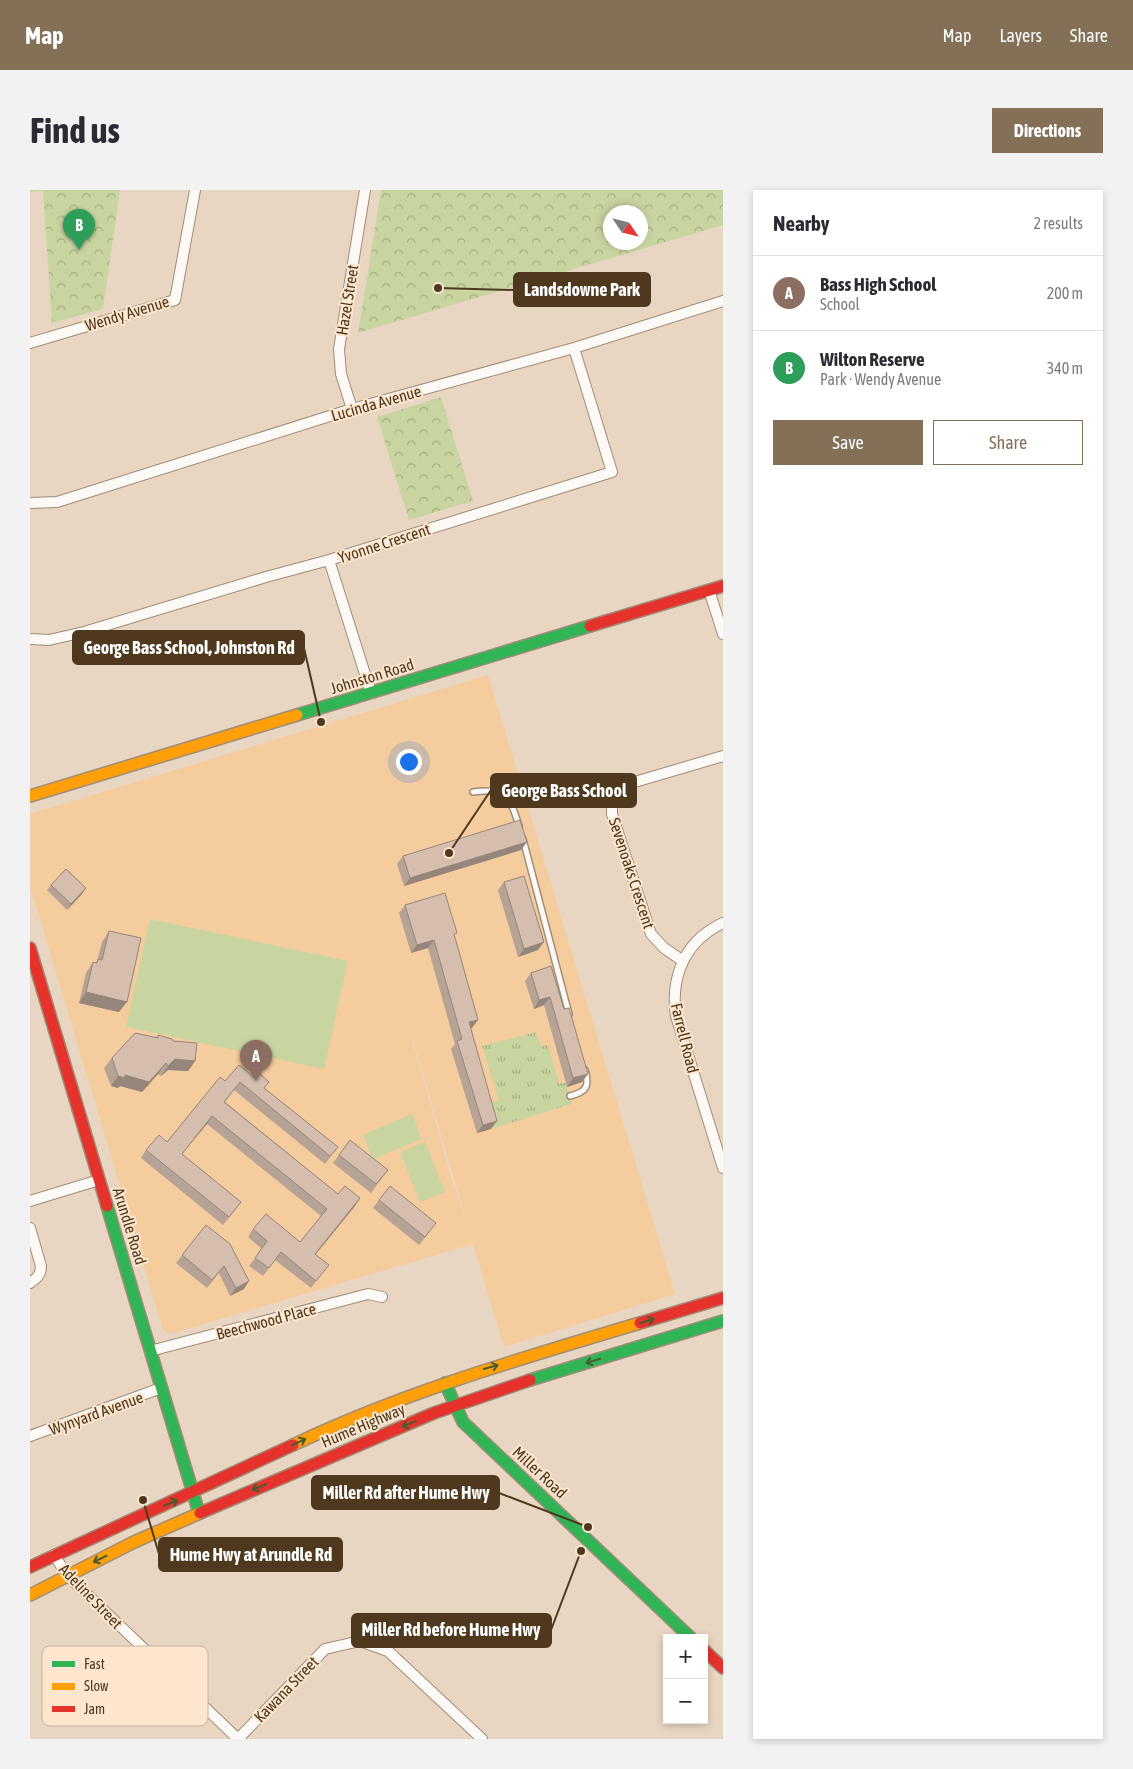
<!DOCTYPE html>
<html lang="en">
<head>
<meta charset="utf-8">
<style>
	body { margin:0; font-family:"Asap Condensed",sans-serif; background:#f2f2f3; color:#2b2b33 }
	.controls { position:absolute; right:15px; bottom:15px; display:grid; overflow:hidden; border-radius:0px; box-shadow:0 2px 8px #0003 }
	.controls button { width:45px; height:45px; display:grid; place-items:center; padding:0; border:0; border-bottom:1px solid #e1e1e2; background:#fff; color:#2b2b33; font:25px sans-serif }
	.compass { position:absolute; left:573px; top:15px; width:45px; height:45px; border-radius:50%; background:#fff; box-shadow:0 2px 8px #0003; rotate:125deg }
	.you { position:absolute; left:378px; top:571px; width:18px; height:18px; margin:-12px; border:4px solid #fff; border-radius:50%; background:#1a73e8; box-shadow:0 0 0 8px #1a73e833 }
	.badge { display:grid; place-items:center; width:32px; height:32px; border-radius:50%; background:#846f57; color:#fff; font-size:16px; font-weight:700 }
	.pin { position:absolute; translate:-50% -41px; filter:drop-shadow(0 1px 2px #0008) }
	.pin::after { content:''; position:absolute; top:26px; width:18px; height:15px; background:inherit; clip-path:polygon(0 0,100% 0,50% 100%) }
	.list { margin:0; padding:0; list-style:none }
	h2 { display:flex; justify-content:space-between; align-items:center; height:65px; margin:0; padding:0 20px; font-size:21px }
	h2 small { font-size:16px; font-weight:400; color:#7c7c81 }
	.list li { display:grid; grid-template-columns:32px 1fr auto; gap:15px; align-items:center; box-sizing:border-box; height:75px; padding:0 20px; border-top:1px solid #e1e1e2 }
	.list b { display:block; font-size:19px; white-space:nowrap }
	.list p { margin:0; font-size:16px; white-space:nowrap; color:#7c7c81 }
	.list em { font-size:16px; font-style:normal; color:#7c7c81 }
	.actions { display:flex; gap:10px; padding:15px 20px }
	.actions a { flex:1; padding:11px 0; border:1px solid #846f57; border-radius:0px; text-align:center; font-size:18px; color:#846f57 }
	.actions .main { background:#846f57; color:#fff }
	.map { position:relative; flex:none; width:693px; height:1549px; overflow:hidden; border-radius:0px }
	header { display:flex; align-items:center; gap:30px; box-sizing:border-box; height:70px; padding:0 25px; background:#846f57; color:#fff }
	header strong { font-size:24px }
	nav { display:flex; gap:28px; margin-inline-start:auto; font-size:18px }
	.intro { display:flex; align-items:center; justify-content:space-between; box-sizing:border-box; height:120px; padding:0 30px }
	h1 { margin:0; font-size:35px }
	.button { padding:12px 22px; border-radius:0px; background:#846f57; color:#fff; font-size:18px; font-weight:700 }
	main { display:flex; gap:30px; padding:0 30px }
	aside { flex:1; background:#fff; border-radius:0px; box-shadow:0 2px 8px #0003 }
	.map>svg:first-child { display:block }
	.built { fill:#f5cc9d; fill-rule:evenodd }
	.grass { fill:url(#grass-tufts) }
	.park { fill:url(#park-crowns); fill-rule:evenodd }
	.pitch { fill:#c9d5a0 }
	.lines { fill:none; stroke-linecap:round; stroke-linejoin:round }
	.lane-casing { stroke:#9f8d77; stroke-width:8 }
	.street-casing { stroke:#9f8d77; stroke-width:12 }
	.fast-casing { stroke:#9f8d77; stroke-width:14 }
	.slow-casing { stroke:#9f8d77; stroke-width:14 }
	.jam-casing { stroke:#9f8d77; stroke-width:14 }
	.lane { stroke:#fcf9f6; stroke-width:5 }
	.street { stroke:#fcf9f6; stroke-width:10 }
	.fast { stroke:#30b455; stroke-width:11 }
	.slow { stroke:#ff9f0a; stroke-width:11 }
	.jam { stroke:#e5322d; stroke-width:11 }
	.wall { fill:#b7a396 }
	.shaded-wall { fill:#95857a }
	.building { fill:#d5beae; stroke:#95857a }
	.oneway { stroke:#455d2e }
	.labels { text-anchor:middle; stroke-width:4; stroke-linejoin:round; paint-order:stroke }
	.street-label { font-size:16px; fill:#4e381e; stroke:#fce6ce }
	.key { fill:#fce6ce; stroke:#c8b299; stroke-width:1 }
	.key-label { font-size:14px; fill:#4e381e }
	.leader { fill:none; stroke:#4e381e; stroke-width:2 }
	.callout-dot { fill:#4e381e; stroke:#fce6ce; stroke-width:2 }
	.callout { fill:#4e381e; stroke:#4e381e; stroke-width:2 }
	.callout-label { font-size:18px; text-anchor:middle; font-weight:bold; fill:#fff }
</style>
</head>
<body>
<header>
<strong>Map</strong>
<nav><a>Map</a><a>Layers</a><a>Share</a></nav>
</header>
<div class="intro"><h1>Find us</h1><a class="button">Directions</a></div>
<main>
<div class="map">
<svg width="693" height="1549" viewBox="0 0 693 1549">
	<defs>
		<pattern id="grass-tufts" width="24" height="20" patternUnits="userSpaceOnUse" patternTransform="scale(1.25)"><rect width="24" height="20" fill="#c9d5a0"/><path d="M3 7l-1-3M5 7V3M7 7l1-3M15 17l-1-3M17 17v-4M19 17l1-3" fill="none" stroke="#a5ae82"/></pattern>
		<pattern id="park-crowns" width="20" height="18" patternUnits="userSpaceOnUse" patternTransform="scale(1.25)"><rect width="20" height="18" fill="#c9d5a0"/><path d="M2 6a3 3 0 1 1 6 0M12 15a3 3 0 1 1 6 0" fill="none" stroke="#a5ae82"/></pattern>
	</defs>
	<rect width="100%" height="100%" fill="#e9d6c2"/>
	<path class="built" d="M458,485L645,1104L474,1157L443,1054L140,1144L133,1140L0,696V624ZM382,849H383L438,1037L423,993Z"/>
	<path class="grass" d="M506,842L511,856L518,855L529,893H536L542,914L461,939L458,927V914L469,910L452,856Z"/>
	<path class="park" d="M0,0H90L73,119L22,133L13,1L0,2Z
		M351,0H693V35L328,143ZM610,22V52H580V22Z
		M411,207L443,311L379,330L347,227Z"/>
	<path class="pitch" d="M120,729L318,771L294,879L96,837Z
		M382,924L392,949L343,969L333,945Z
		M395,952L415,1002L390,1012L370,962Z"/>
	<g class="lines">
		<g class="lane-casing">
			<path id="lane" d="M443,602C476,597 480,607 489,636
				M493,649L539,824
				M540,906C556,902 560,897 555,880"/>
		</g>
		<g class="street-casing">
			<path id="street" d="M0,153L145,110L165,0
				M322,219L311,184L309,159L335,0
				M0,313L27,312L322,219L544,158L693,111
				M299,370L341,503
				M679,400L693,444
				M0,449L19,450L54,442L236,387L299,370L582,282L544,158
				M693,733C688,735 684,738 679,741C651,760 641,793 646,826L693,978
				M653,771L634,758L621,744L582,624C581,610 587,601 598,594L693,566
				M0,1011L69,990
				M0,1038L11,1076C11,1085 7,1088 0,1093
				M120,1161L338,1104L352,1107
				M0,1246L131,1198
				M24,1365L37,1385L208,1549
				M208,1549L295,1459L330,1451L358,1461L452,1549"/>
		</g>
		<g class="fast-casing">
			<path id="fast" d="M267,525L560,436
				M77,1016L169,1323
				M500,1190L693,1131
				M415,1193L433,1232L661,1448"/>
		</g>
		<g class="slow-casing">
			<path id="slow" d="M0,606L267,525
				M263,1255C374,1202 493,1168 610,1133
				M0,1405L104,1352L170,1323"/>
		</g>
		<g class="jam-casing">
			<path id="jam" d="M560,436L693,396
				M0,758L77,1016
				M610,1133L693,1108
				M170,1323L404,1223L500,1190
				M0,1377L263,1255
				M674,1460L693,1478"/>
		</g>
		<use href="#lane" class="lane"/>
		<use href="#street" class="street"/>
		<use href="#fast" class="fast"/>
		<use href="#slow" class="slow"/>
		<use href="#jam" class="jam"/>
	</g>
	<path class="wall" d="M491,660L374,696L367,674L373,666Z
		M474,692L508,760L488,767L468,700Z
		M21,695L52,704L37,720L17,700Z
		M375,715L425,746L442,838H441L461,939L447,943L421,859L425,854L398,758L381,763L369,723Z
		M79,741L89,822L49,813L56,783L63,772L66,773L67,771L72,752Z
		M521,776L552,892L537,897L514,815L504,819L495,791L501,783Z
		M128,845L143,851L165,871L158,881L138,880L131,886L128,884L112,902L90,896L88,898L81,896L74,878L82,868L126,848Z
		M209,875L234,899L308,957L295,974L204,900L195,912L308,1004L325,1016L286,1064L293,1082L281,1098L245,1070L233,1086L219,1076L232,1059L218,1047L223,1039L270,1052L291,1026L177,934L152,964L206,1019L193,1035L111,968L116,960L137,952L195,891Z
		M309,965L358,980L341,1003L303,973Z
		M349,1010L400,1041L389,1055L343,1018Z
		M176,1035L214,1099L200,1106L189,1083L177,1098L146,1073Z"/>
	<path class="shaded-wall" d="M497,652L491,660L374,696L380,688Z
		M56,698L52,704L37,720L41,714Z
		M404,750L398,758L381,763L387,755Z
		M514,752L508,760L488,767L494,759Z
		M56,802L97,812L89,822L49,813Z
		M520,807L514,815L504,819L509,810Z
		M448,830L442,838L433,840L439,832Z
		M145,869L165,871L158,881L138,880L131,886L138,876Z
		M136,873L128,884L112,902L90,896L88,898L81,896L88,886L95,885Z
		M558,884L552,892L537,897L543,888Z
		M182,926L177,934L146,971L152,964Z
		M467,931L461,939L447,943L453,935Z
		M330,1008L325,1016L280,1071L285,1064Z
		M219,1091L214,1099L200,1106L206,1098Z"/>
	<path class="building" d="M490,630L497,652L380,688L373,666Z
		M36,679L56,698L41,714L21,695Z
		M494,686L514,752L494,759L474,692Z
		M415,703L427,743L424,744L448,830L439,832L467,931L453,935L427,851L432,849L404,750L387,755L375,715Z
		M79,741L111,748L97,812L56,802L63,772L67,773L68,769L72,770Z
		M521,776L534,819L539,818L558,884L543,888L520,807L509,810L501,783Z
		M105,843L128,848V845L142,849L143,851L167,853L165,871L145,869L138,876L136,873L119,892L95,885V888L88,886L82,868Z
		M209,875L225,888L229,883L239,892L234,898L308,957L300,966L210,892L194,912L308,1004L315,996L330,1008L285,1064L299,1075L286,1091L251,1062L239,1078L225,1068L237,1051L223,1039L236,1024L270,1052L297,1019L182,926L152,964L211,1012L199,1027L116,960L129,945L137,952L190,887L195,891Z
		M320,950L358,980L346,994L309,965Z
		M360,996L406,1033L395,1047L349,1010Z
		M176,1035L200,1054L219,1091L206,1098L194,1076L182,1090L152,1065Z"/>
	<defs><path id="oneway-shaft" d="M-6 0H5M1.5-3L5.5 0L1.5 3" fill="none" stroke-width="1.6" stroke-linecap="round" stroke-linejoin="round" transform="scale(1.25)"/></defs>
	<g class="oneway">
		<use href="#oneway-shaft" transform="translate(617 1131) rotate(-17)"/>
		<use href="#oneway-shaft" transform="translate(563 1171) rotate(163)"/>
		<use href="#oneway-shaft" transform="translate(461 1177) rotate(-16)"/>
		<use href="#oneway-shaft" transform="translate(379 1234) rotate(157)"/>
		<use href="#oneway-shaft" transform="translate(269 1252) rotate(-25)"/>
		<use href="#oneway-shaft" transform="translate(229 1297) rotate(157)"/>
		<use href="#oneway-shaft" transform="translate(141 1313) rotate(-23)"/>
		<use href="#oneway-shaft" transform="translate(70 1369) rotate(154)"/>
	</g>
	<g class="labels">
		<g class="street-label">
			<text transform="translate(317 110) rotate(-81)" y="6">Hazel Street</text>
			<text transform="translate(97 123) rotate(-17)" y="6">Wendy Avenue</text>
			<text transform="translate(346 213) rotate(-16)" y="6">Lucinda Avenue</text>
			<text transform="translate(354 353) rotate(-18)" y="6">Yvonne Crescent</text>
			<text transform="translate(342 486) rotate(-17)" y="6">Johnston Road</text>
			<text transform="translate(602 683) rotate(72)" y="6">Sevenoaks Crescent</text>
			<text transform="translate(655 848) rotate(76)" y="6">Farrell Road</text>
			<text transform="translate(100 1036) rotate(73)" y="6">Arundle Road</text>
			<text transform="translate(236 1131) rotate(-15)" y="6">Beechwood Place</text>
			<text transform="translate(66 1223) rotate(-20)" y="6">Wynyard Avenue</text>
			<text transform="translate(333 1235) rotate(-23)" y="6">Hume Highway</text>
			<text transform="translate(510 1282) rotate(43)" y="6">Miller Road</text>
			<text transform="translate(61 1406) rotate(46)" y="6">Adeline Street</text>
			<text transform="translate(256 1499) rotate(-46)" y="6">Kawana Street</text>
		</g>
	</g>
	<rect x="12" y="1456" width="166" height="80" rx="8" class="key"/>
	<rect x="22" y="1471" width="23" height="6" fill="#30b455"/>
	<rect x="22" y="1493" width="23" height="7" fill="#ff9f0a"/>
	<rect x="22" y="1516" width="23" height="6" fill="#e5322d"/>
	<g class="key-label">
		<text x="54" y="1479">Fast</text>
		<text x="54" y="1501">Slow</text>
		<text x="54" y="1524">Jam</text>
	</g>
	<path class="leader" d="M408 98L484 100M291 532L274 458M419 663L461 600M558 1337L469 1303M113 1310L129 1364M551 1361L521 1440"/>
	<g class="callout-dot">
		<circle cx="408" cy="98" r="5"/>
		<circle cx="291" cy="532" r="5"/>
		<circle cx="419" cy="663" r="5"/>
		<circle cx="558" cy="1337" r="5"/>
		<circle cx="113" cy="1310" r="5"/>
		<circle cx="551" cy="1361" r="5"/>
	</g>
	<g class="callout">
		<rect x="484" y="83" width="136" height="33" rx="5"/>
		<rect x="43" y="441" width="231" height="33" rx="5"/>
		<rect x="461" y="584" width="145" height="33" rx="5"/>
		<rect x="282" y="1286" width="187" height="33" rx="5"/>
		<rect x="129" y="1348" width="183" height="33" rx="5"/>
		<rect x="322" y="1424" width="199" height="33" rx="5"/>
	</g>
	<g class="callout-label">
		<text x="552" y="106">Landsdowne Park</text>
		<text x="159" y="464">George Bass School, Johnston Rd</text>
		<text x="534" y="607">George Bass School</text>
		<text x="376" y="1309">Miller Rd after Hume Hwy</text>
		<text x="221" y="1371">Hume Hwy at Arundle Rd</text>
		<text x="421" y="1446">Miller Rd before Hume Hwy</text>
	</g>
</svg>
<div class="controls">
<button>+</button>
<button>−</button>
</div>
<svg class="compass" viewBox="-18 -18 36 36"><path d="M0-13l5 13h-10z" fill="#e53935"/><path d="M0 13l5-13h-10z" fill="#7c7c81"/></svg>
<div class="you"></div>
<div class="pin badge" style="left:226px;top:891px;background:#8d6e63">A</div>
<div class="pin badge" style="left:49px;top:60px;background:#2e9e5b">B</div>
</div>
<aside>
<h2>Nearby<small>2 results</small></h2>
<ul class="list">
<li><span class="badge" style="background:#8d6e63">A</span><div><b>Bass High School</b><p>School</p></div><em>200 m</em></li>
<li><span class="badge" style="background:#2e9e5b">B</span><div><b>Wilton Reserve</b><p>Park · Wendy Avenue</p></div><em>340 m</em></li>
</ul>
<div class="actions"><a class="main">Save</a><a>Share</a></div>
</aside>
</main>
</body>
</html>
